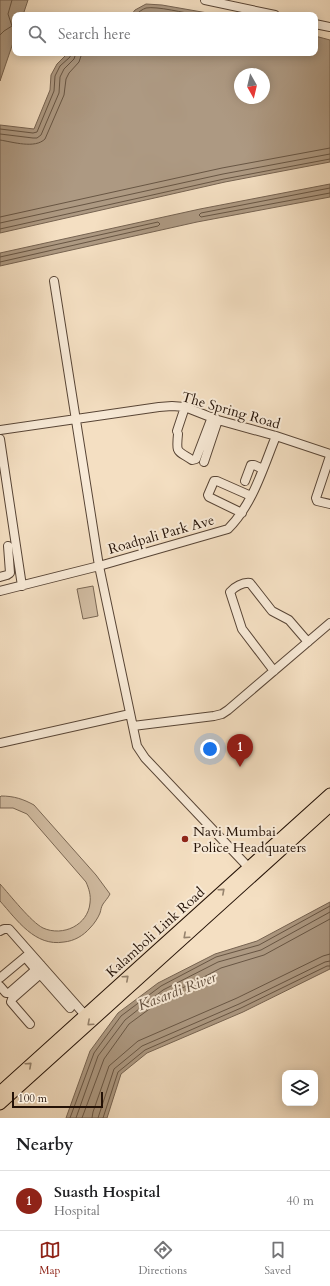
<!DOCTYPE html>
<html lang="en">
<head>
<meta charset="utf-8">
<style>
	body { margin:0; font-family:Cardo,serif; background:#f6f6f6; color:#202124 }
	.controls { position:absolute; right:12px; bottom:12px; display:grid; overflow:hidden; border-radius:8px; box-shadow:0 2px 10px #0003 }
	.controls button { width:36px; height:36px; display:grid; place-items:center; padding:0; border:0; border-bottom:1px solid #e0e0e0; background:#fff; color:#202124; font:20px sans-serif }
	.compass { position:absolute; left:234px; top:68px; width:36px; height:36px; border-radius:50%; background:#fff; box-shadow:0 2px 10px #0003; rotate:172deg }
	.scale { position:absolute; left:12px; bottom:10px; width:91px; box-sizing:border-box; padding-left:4px; border:2px solid #241207; border-top:0; font-size:11px; line-height:14px; white-space:nowrap; color:#241207; -webkit-text-stroke:3px #f8ead7; paint-order:stroke }
	.you { position:absolute; left:210px; top:749px; width:14px; height:14px; margin:-10px; border:3px solid #fff; border-radius:50%; background:#1a73e8; box-shadow:0 0 0 6px #1a73e833 }
	.badge { display:grid; place-items:center; width:26px; height:26px; border-radius:50%; background:#8f2418; color:#fff; font-size:13px; font-weight:700 }
	.pin { position:absolute; translate:-50% -33px; filter:drop-shadow(0 1px 2px #0008) }
	.pin::after { content:''; position:absolute; top:21px; width:14px; height:12px; background:inherit; clip-path:polygon(0 0,100% 0,50% 100%) }
	.list { margin:0; padding:0; list-style:none }
	h2 { display:flex; justify-content:space-between; align-items:center; height:52px; margin:0; padding:0 16px; font-size:17px }
	h2 small { font-size:13px; font-weight:400; color:#757577 }
	.list li { display:grid; grid-template-columns:26px 1fr auto; gap:12px; align-items:center; box-sizing:border-box; height:60px; padding:0 16px; border-top:1px solid #e0e0e0 }
	.list b { display:block; font-size:15px; white-space:nowrap }
	.list p { margin:0; font-size:13px; white-space:nowrap; color:#757577 }
	.list em { font-size:13px; font-style:normal; color:#757577 }
	.icon { flex:none; width:22px; height:22px; fill:none; stroke:currentColor; stroke-width:2; stroke-linecap:round; stroke-linejoin:round }
	.map { position:relative; flex:none; width:330px; height:1118px; overflow:hidden }
	.search { position:absolute; background:#fff; box-shadow:0 2px 10px #0003; left:12px; right:12px; top:12px; height:44px; display:flex; align-items:center; gap:10px; box-sizing:border-box; padding:0 14px; border-radius:8px; color:#757577; font-size:15px }
	.sheet { height:112px; background:#fff }
	nav { display:flex; justify-content:space-around; align-items:center; box-sizing:border-box; height:56px; border-top:1px solid #e0e0e0; background:#fff; font-size:11px; color:#757577 }
	nav a { display:grid; justify-items:center; gap:2px }
	nav .on { color:#8f2418 }
	.map>svg:first-child { display:block }
	.green { fill:#d1bca2; stroke:#7a6754 }
	.water { fill:#ad9982; stroke:#766351; fill-rule:evenodd }
	.lines { fill:none; stroke-linecap:round; stroke-linejoin:round }
	.shore { stroke:#685644; stroke-width:1 }
	.minor-casing { stroke:#584536; stroke-width:10 }
	.major-casing { stroke:#241207; stroke-width:13 }
	.minor { stroke:#f8ead7; stroke-width:8 }
	.major { stroke:#f4dfc2; stroke-width:11 }
	.oneway { stroke:#96836e }
	.poi-dot { fill:#8f2418; stroke:#f8ead7; stroke-width:1.5 }
	.labels { text-anchor:middle; stroke-width:4; stroke-linejoin:round; paint-order:stroke }
	.street-label { font-size:14px; fill:#241207; stroke:#f8ead7 }
	.poi-label { font-size:14px; fill:#241207; stroke:#f8ead7; text-anchor:start }
	.water-label { font-size:15px; font-style:italic; fill:#624f3e; stroke:#f8ead7 }
</style>
</head>
<body>
<div class="map">
<svg width="330" height="1118" viewBox="0 0 330 1118">
	<rect width="100%" height="100%" fill="#f4dfc2"/>
	<filter id="stains"><feTurbulence type="fractalNoise" baseFrequency=".005" numOctaves="4"/><feColorMatrix values="0 0 0 0 .2 0 0 0 0 .09 0 0 0 0 .02 0 0 0 .5 -.17"/></filter>
	<radialGradient id="worn" r=".72"><stop offset=".6" stop-color="#630" stop-opacity="0"/><stop offset="1" stop-color="#630" stop-opacity=".3"/></radialGradient>
	<path class="green" d="M93,586L98,616L83,619L77,589Z
		M1,796C14,796 23,799 34,805L96,875L110,894C108,898 105,901 103,904C101,907 101,910 100,913C98,918 94,924 90,928C83,936 74,941 64,942C35,947 17,920 0,901V884C10,895 31,922 43,928C63,937 88,925 90,903C91,895 89,889 86,882L27,814L13,808H0V797Z"/>
	<path class="water" d="M0,0H28L23,15H15V37L0,81Z
		M146,4L162,5L219,15H131L135,10Z
		M315,36L330,40V162L225,182L0,233V125L34,129L50,90L51,75L57,64L67,54L70,53H315ZM240,74H264V98H240Z
		M330,184V197L197,222L0,266V253L200,209Z
		M330,902V969L243,1012L147,1053L121,1074L107,1118H66L90,1051L118,1013L158,983L215,954L257,941Z"/>
	<g class="lines">
		<path class="shore" d="M136,15C138,12 143,9 146,8C157,6 185,13 197,15
			M0,35L4,31L12,26L8,14L12,0
			M0,129L33,133L37,132L54,91L55,76L60,66L70,57L71,53
			M0,134L33,138H37L41,135L59,93L60,77L64,69L74,59L76,53
			M0,140C13,142 35,149 45,139L64,95L66,79L69,73L79,62L82,53
			M330,188L201,213L199,215L201,217L330,193
			M0,217L222,168L330,148
			M0,223L223,174L330,154
			M0,229L224,179L330,159
			M0,257L158,222L160,224L158,226L0,262
			M70,1118L94,1053L121,1016L161,986L216,957L259,945L330,906
			M76,1118L98,1056L125,1020L163,990L218,962L261,950L330,912
			M82,1118L104,1059L129,1024L167,996L221,968L264,955L330,919
			M92,1118L93,1112L109,1066L138,1041L237,998L323,956L330,954
			M98,1118L114,1069L142,1046L239,1004L325,962L330,961
			M103,1118L118,1072L145,1050L241,1008L327,966H330"/>
		<g class="minor-casing">
			<path id="minor" d="M205,0L275,15
				M315,24L330,27
				M54,281L99,566L137,746L145,758L251,870
				M0,430L159,407L172,406L185,407L218,420L276,436L330,454
				M177,431L185,407
				M178,434C176,454 177,450 192,460L196,459L212,417
				M0,439L22,586
				M330,456L316,498L317,501L330,504
				M204,462L218,420
				M245,481L251,465H254L263,469
				M242,513L209,497L208,495L214,481H217L251,496
				M0,577L7,575L10,573L8,546
				M0,591L99,566L228,529C253,504 263,468 276,436
				M274,671L242,629L230,592C234,587 243,582 250,583L272,611L289,620L308,642
				M133,726L214,716L222,714L228,710L330,623
				M0,743L130,714
				M0,931L4,929H9L85,1015
				M25,957L36,970
				M40,974L70,1008
				M0,978L30,953
				M0,986L6,993H9L41,965
				M30,1024L11,1002L12,999L45,970"/>
		</g>
		<g class="major-casing">
			<path id="major" d="M0,1092L330,794
				M0,1104L330,806"/>
		</g>
		<use href="#minor" class="minor"/>
		<use href="#major" class="major"/>
	</g>
	<defs><path id="oneway-chevron" d="M-2-3.5L2.5 0L-2 3.5" fill="none" stroke-width="1.6" stroke-linecap="round" stroke-linejoin="round"/></defs>
	<g class="oneway">
		<use href="#oneway-chevron" transform="translate(222 891) rotate(-42)"/>
		<use href="#oneway-chevron" transform="translate(186 936) rotate(138)"/>
		<use href="#oneway-chevron" transform="translate(126 978) rotate(-42)"/>
		<use href="#oneway-chevron" transform="translate(90 1023) rotate(138)"/>
		<use href="#oneway-chevron" transform="translate(29 1065) rotate(-42)"/>
	</g>
	<circle class="poi-dot" cx="185" cy="839" r="4"/>
	<g class="labels">
		<g class="street-label">
			<text transform="translate(231 410) rotate(16)" y="5">The Spring Road</text>
			<text transform="translate(161 534) rotate(-16)" y="5">Roadpali Park Ave</text>
			<text transform="translate(155 932) rotate(-42)" y="5">Kalamboli Link Road</text>
		</g>
		<g class="poi-label">
			<text x="193" y="836">Navi Mumbai<tspan x="193" dy="16">Police Headquaters</tspan></text>
		</g>
		<g class="water-label">
			<text transform="translate(177 991) rotate(-21)" y="5">Kasardi River</text>
		</g>
	</g>
	<rect width="100%" height="100%" filter="url(#stains)"/>
	<rect width="100%" height="100%" fill="url(#worn)"/>
</svg>
<div class="controls">
<button><svg class="icon" aria-label="layers" viewBox="0 0 24 24"><path d="M12 4l9 5-9 5-9-5zM3 14l9 5 9-5"/></svg></button>
</div>
<svg class="compass" viewBox="-18 -18 36 36"><path d="M0-13l5 13h-10z" fill="#e53935"/><path d="M0 13l5-13h-10z" fill="#757577"/></svg>
<div class="scale">100 m</div>
<div class="you"></div>
<div class="pin badge" style="left:240px;top:767px">1</div>
<div class="search"><svg class="icon" aria-label="search" viewBox="0 0 24 24"><circle cx="10" cy="10" r="6"/><path d="M15 15l6 6"/></svg>Search here</div>
</div>
<section class="sheet">
<h2>Nearby<small></small></h2>
<ul class="list">
<li><span class="badge">1</span><div><b>Suasth Hospital</b><p>Hospital</p></div><em>40 m</em></li>
</ul>
</section>
<nav>
<a class="on"><svg class="icon" aria-label="map" viewBox="0 0 24 24"><path d="M3 6l6-2 6 2 6-2v14l-6 2-6-2-6 2zM9 4v14M15 6v14"/></svg>Map</a>
<a><svg class="icon" aria-label="directions" viewBox="0 0 24 24"><path d="M12 3l9 9-9 9-9-9zM9 14v-3h6M13 9l2 2-2 2"/></svg>Directions</a>
<a><svg class="icon" aria-label="saved" viewBox="0 0 24 24"><path d="M7 4h10v16l-5-4-5 4z"/></svg>Saved</a>
</nav>
</body>
</html>
